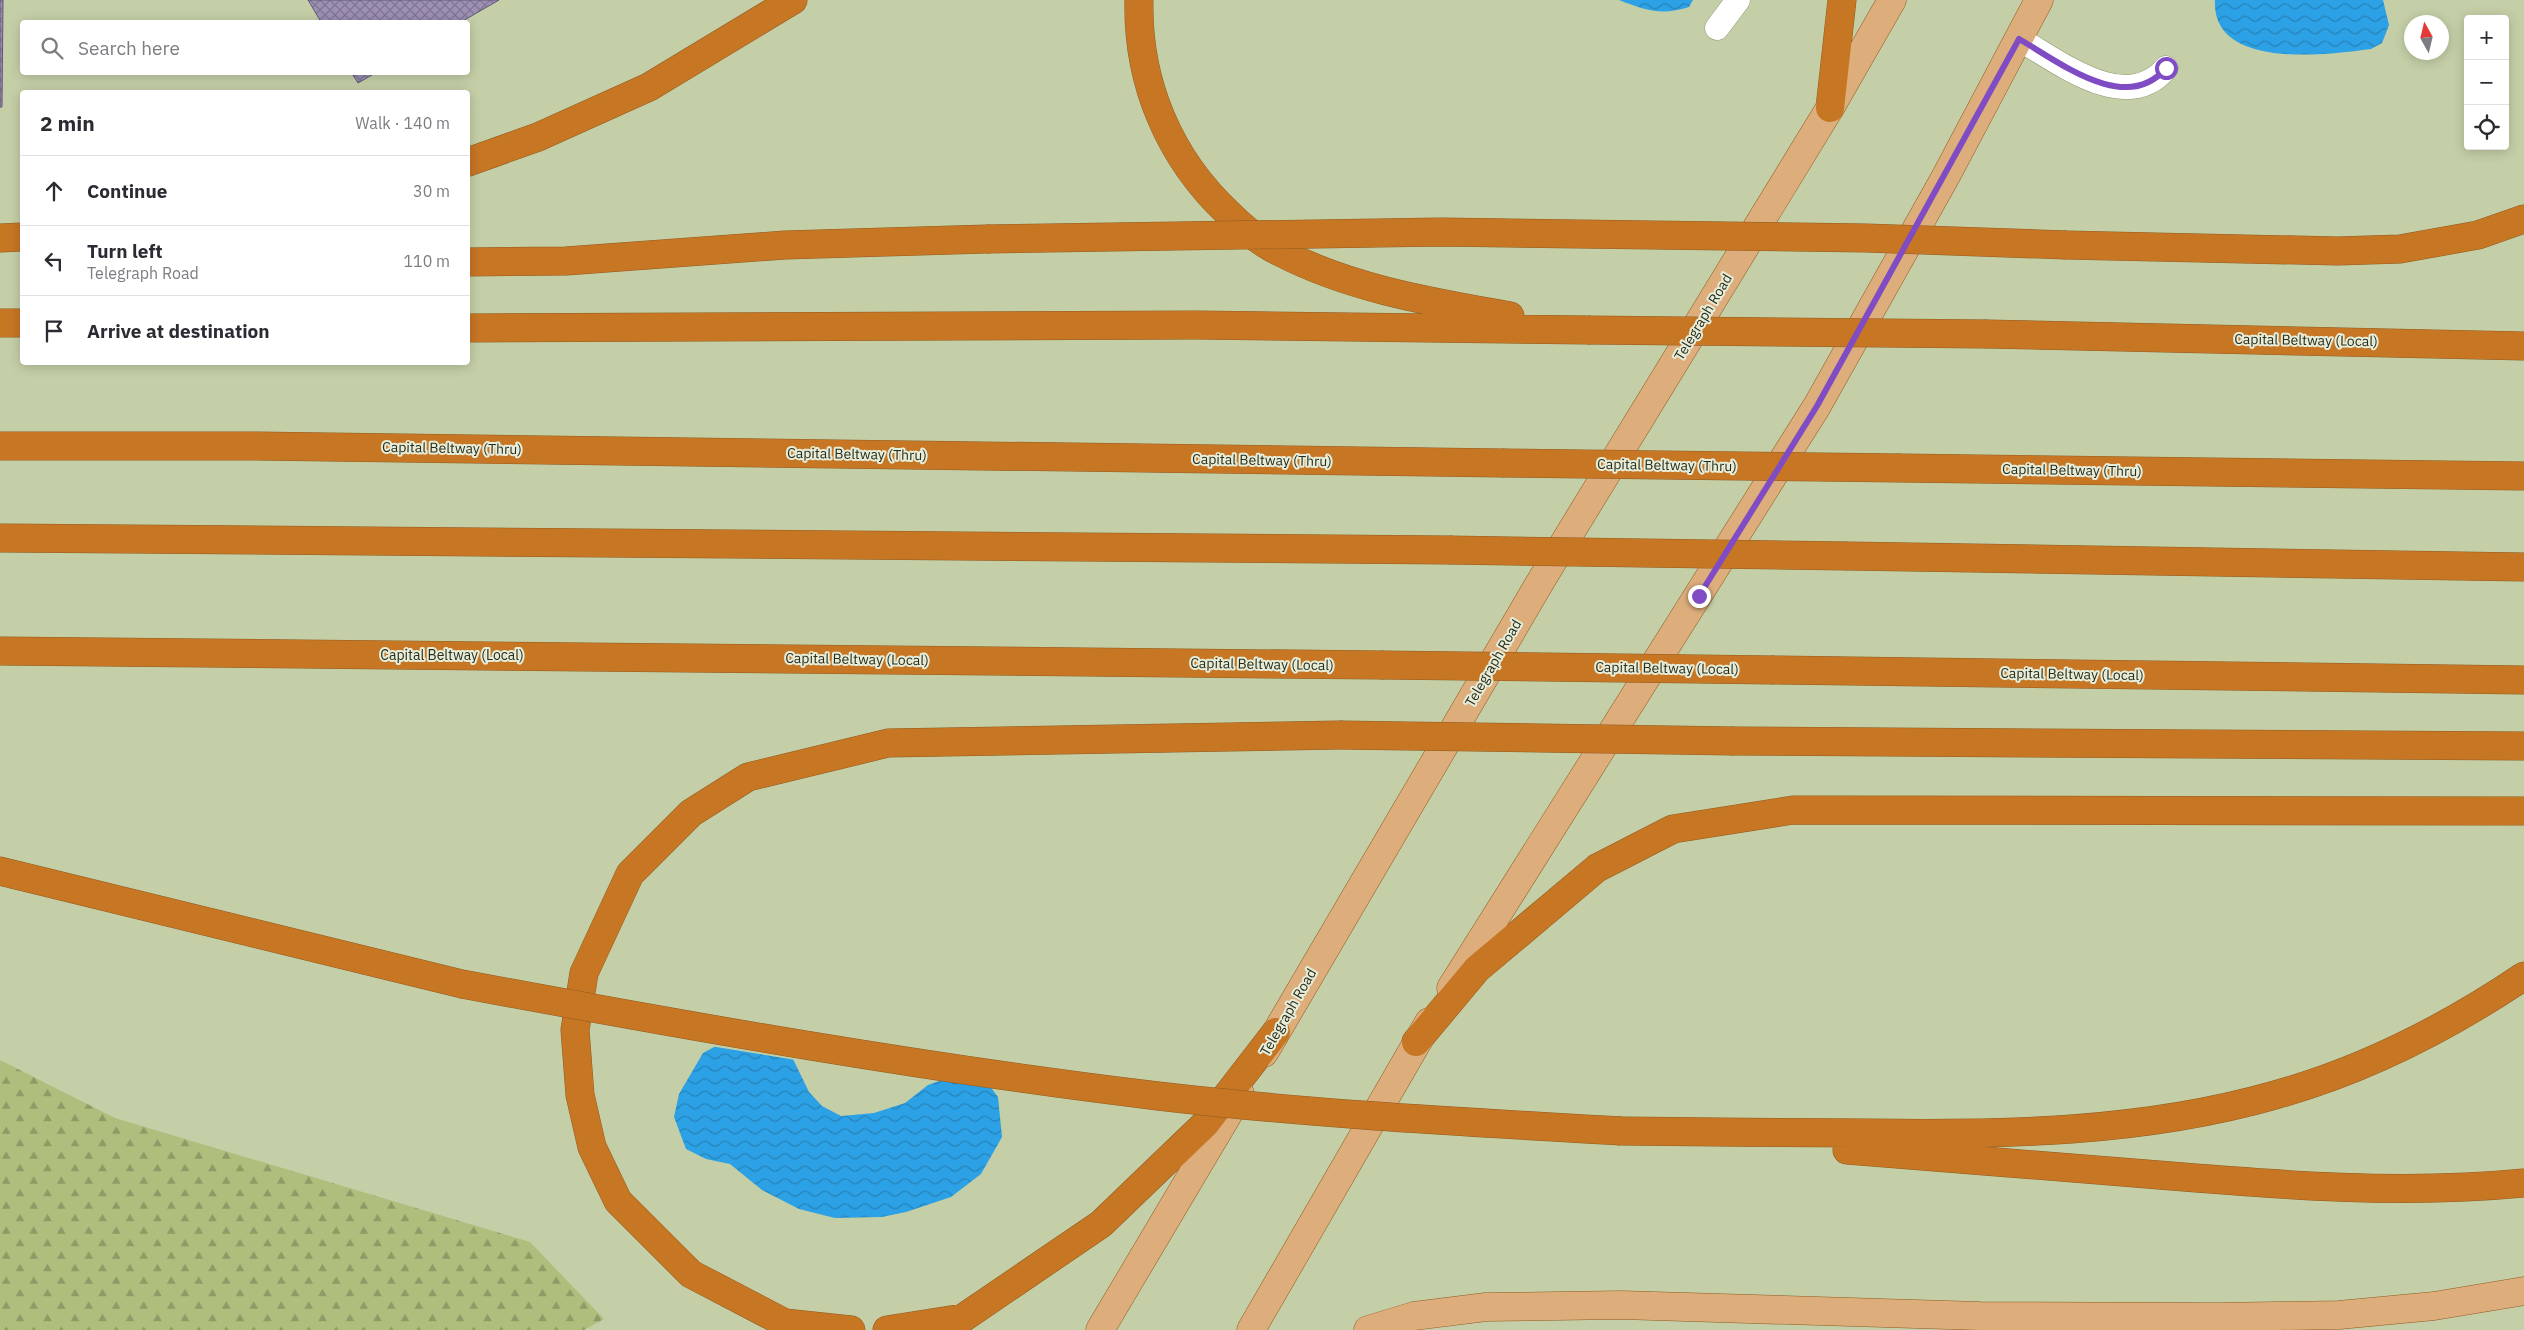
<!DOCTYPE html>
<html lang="en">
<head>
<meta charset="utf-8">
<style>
	body { margin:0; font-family:"IBM Plex Sans",sans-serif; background:#f7f7f7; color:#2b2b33 }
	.controls { position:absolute; right:15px; top:15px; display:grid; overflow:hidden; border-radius:5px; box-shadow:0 2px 12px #0003 }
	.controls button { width:45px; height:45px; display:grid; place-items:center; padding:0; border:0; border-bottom:1px solid #e1e1e2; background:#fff; color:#2b2b33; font:25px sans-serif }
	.compass { position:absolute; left:2404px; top:15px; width:45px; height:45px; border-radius:50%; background:#fff; box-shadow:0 2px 12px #0003; rotate:352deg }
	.stop { position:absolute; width:15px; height:15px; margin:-11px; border:4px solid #804cc4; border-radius:50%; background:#fff }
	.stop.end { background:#804cc4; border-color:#fff; box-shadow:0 1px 5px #0008 }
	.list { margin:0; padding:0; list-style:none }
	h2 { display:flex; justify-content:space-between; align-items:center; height:65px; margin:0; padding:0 20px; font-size:21px }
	h2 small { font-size:16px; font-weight:400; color:#7c7c81 }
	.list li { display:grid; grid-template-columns:32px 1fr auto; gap:15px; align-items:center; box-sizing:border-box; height:70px; padding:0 20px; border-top:1px solid #e1e1e2 }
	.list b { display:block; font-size:19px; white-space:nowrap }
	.list p { margin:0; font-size:16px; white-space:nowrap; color:#7c7c81 }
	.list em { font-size:16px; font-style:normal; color:#7c7c81 }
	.icon { flex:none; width:28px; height:28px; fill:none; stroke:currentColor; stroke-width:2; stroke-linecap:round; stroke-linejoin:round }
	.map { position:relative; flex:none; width:2524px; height:1330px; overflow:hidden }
	.search { position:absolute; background:#fff; box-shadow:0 2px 12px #0003; left:20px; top:20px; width:450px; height:55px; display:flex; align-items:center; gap:12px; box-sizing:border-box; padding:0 18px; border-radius:5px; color:#7c7c81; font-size:19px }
	.panel { position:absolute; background:#fff; box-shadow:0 2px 12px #0003; left:20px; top:90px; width:450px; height:275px; border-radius:5px }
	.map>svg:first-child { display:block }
	.forest { fill:url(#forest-firs) }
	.water { fill:url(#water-waves) }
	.pier { fill:#c4cfa7 }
	.building { fill:url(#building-cross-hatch); stroke:#635779 }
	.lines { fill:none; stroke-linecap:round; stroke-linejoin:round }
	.service-casing { stroke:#8e9871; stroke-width:25 }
	.primary-casing { stroke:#8f5c21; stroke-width:29 }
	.motorway-casing { stroke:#8f5c21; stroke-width:29 }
	.service { stroke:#fff; stroke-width:24 }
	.primary { stroke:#ddad7c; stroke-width:28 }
	.motorway { stroke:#c77624; stroke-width:28 }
	.motorway-bridge-casing { stroke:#8f5c21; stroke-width:29; stroke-linecap:butt }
	.motorway-bridge { stroke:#c77624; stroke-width:28 }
	.route { stroke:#804cc4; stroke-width:6 }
	.labels { text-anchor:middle; stroke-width:4; stroke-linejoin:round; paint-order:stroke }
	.street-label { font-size:14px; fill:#282c1c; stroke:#e7edd8 }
</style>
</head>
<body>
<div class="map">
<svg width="2524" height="1330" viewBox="0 0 2524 1330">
	<defs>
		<pattern id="forest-firs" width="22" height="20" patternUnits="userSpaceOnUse" patternTransform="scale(1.25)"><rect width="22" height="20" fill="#aebf7d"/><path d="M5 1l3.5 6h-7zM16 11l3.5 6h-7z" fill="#8e9b66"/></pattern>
		<pattern id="water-waves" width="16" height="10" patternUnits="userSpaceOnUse" patternTransform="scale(1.25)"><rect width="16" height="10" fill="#2ca1e5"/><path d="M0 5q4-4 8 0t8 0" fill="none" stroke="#2683b9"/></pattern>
		<pattern id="building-cross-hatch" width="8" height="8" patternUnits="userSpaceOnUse" patternTransform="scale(1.25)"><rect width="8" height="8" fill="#9d90b5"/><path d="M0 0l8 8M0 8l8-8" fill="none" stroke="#807692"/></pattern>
	</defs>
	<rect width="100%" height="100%" fill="#c4cfa7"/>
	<path class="forest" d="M0,1060L115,1118L530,1242L604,1319L584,1330H0Z"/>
	<path class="water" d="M1619,0H1693L1689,7C1661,16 1645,10 1619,0Z
		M2215,0H2383L2389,25L2382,43L2371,49C2327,55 2211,70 2215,0Z
		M725,1041L792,1057L809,1092L822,1106L841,1116L874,1113L905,1103L928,1085L948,1078L986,1081L998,1097L1002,1137L981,1174L951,1197L906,1212L882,1217L835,1218L799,1209L762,1190L730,1164L706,1159L686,1149L674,1117L679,1094L703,1053Z"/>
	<path class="pier" d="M725,1039L793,1055L796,1060L710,1046Z"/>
	<path class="building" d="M0,0H3L2,107H0Z
		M308,0H499L461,22H321Z
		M351,72H377L358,83Z"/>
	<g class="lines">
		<g class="service-casing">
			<path id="service" d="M1717,28L1738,0
				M2019,39C2058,61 2126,116 2166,68"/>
		</g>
		<g class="primary-casing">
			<path id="primary" d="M1451,988L1817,406L1946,176L2039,0
				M1264,1053L1542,579L1830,108L1892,0
				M1100,1330L1240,1094
				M1251,1330L1429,1022
				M1368,1330L1414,1316L1486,1307L1621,1305L1980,1316L2218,1317L2339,1315L2434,1306L2524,1291"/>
		</g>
		<g class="motorway-casing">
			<path id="motorway" d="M1139,0C1137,82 1169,158 1229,214C1244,229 1261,243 1280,252C1351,289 1432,302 1510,316
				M1830,108L1842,0
				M468,162L538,137L649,87L793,0
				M0,238L22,237
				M2066,245L2338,251L2400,249L2478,235L2524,219
				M468,262L566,261L785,245L987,239
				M0,323H22
				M468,328L1197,325L1588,330
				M1987,334L2524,346
				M0,446H256L1502,463
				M1900,468L2524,476
				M0,538L1449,550
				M1847,556L2524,567
				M0,651L1381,665
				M1774,670L2524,680
				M1734,741L2524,746
				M0,871L462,984
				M1416,1042L1477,969L1597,868L1673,829L1793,810L2524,811
				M1621,1131C1702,1132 1784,1133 1865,1133C2002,1135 2142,1133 2275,1095C2365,1070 2447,1028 2524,976
				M1847,1150C1951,1158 2055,1167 2159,1175C2280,1185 2403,1195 2524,1183
				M851,1330L785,1323L691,1274L618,1201L592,1147L580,1095L575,1030L584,973L630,874L691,813L748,777L888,743L1340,735
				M887,1330L963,1318L1101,1224L1205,1124L1276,1032"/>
		</g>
		<use href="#service" class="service"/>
		<use href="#primary" class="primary"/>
		<use href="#motorway" class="motorway"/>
		<g class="motorway-bridge-casing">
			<path id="motorway-bridge" d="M987,239L1440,232L1866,238L2066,245
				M1588,330L1987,334
				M1502,463L1900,468
				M1449,550L1847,556
				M1381,665L1774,670
				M1340,735L1734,741
				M462,984C693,1027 924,1068 1158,1096C1312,1114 1466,1122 1621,1131"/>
		</g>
		<use href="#motorway-bridge" class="motorway-bridge"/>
	</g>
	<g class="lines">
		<path class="route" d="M1699,596L1817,406L2019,39C2058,61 2126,116 2166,68"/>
	</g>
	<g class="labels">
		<g class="street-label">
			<text transform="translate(1703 317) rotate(-59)" y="5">Telegraph Road</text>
			<text transform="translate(2306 340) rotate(1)" y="5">Capital Beltway (Local)</text>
			<text transform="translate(452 448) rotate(1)" y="5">Capital Beltway (Thru)</text>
			<text transform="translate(857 454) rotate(1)" y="5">Capital Beltway (Thru)</text>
			<text transform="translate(1262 460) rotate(1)" y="5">Capital Beltway (Thru)</text>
			<text transform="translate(1667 465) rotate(1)" y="5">Capital Beltway (Thru)</text>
			<text transform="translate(2072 470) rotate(1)" y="5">Capital Beltway (Thru)</text>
			<text x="452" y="660">Capital Beltway (Local)</text>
			<text transform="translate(857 659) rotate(1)" y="5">Capital Beltway (Local)</text>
			<text transform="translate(1493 663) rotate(-60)" y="5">Telegraph Road</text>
			<text transform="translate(1262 664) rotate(1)" y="5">Capital Beltway (Local)</text>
			<text transform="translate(1667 668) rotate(1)" y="5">Capital Beltway (Local)</text>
			<text transform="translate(2072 674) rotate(1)" y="5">Capital Beltway (Local)</text>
			<text transform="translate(1288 1012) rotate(-60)" y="5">Telegraph Road</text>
		</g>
	</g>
</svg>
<div class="controls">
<button>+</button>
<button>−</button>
<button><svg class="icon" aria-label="locate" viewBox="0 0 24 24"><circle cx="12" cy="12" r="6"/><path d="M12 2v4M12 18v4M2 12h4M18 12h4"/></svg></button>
</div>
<svg class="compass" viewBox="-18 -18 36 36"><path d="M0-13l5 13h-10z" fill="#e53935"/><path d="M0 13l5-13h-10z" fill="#7c7c81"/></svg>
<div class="stop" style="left:2166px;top:68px"></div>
<div class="stop end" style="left:1699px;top:596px"></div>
<div class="search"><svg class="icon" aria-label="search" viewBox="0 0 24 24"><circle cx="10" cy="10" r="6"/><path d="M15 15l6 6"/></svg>Search here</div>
<section class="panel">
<h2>2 min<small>Walk · 140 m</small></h2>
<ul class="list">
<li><svg class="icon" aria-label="ahead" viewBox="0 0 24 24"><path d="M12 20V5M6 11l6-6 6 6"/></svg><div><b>Continue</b></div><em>30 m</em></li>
<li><svg class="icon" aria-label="left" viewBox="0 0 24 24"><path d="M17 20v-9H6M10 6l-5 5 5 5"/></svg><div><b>Turn left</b><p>Telegraph Road</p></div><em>110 m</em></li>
<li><svg class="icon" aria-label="arrive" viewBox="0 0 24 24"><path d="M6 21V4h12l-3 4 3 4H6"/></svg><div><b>Arrive at destination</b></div></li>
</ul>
</section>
</div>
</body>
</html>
